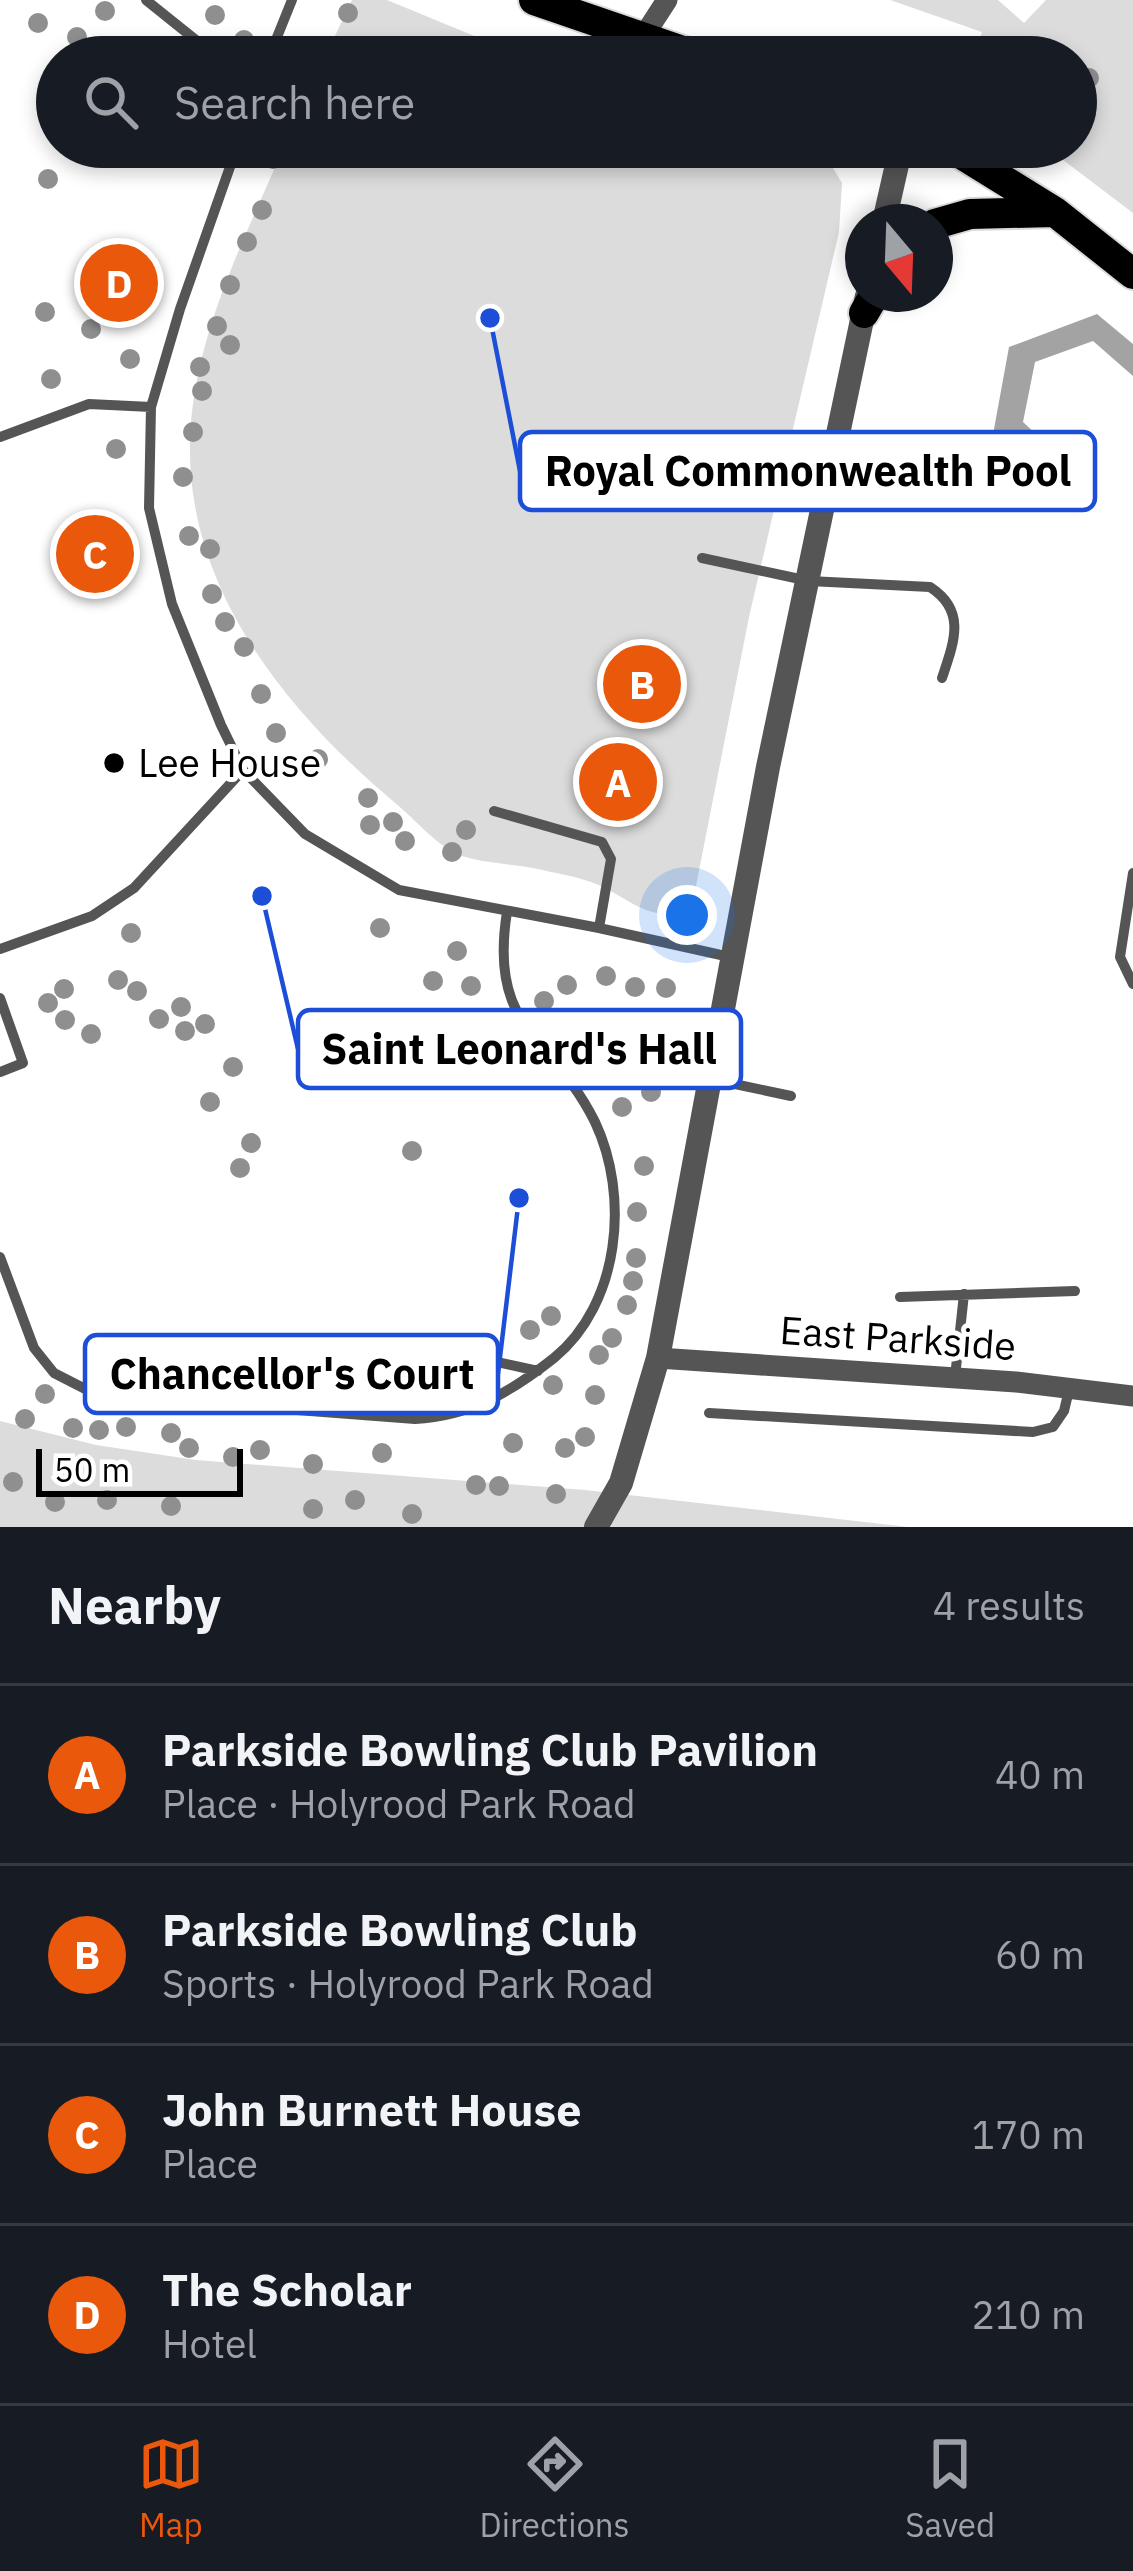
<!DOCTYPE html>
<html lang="en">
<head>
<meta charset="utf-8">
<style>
	body { margin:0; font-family:"IBM Plex Sans",sans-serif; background:#242831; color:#f1f3f6 }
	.compass { position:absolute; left:845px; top:204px; width:108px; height:108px; border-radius:50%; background:#171b24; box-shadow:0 6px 18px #0003; rotate:161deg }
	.scale { position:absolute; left:36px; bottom:30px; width:207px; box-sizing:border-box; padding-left:12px; border:6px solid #000; border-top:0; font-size:33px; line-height:42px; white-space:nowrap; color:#000; -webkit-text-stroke:9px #fff; paint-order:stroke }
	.you { position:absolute; left:687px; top:915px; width:42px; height:42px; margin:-30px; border:9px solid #fff; border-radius:50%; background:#1a73e8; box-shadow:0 0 0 18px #1a73e833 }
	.badge { display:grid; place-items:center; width:78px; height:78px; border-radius:50%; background:#ea580c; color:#fff; font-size:39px; font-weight:700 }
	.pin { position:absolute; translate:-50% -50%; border:6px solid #fff; box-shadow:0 3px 12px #0006 }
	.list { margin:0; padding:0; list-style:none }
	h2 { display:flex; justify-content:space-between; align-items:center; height:156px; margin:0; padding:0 48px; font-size:51px }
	h2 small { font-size:39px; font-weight:400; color:#9ea1a6 }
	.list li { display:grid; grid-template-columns:78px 1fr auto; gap:36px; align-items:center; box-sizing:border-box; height:180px; padding:0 48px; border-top:3px solid #363941 }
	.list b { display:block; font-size:45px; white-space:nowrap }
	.list p { margin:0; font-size:39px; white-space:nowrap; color:#9ea1a6 }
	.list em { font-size:39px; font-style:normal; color:#9ea1a6 }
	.icon { flex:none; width:66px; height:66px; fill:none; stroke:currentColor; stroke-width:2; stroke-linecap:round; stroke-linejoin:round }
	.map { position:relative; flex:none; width:1133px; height:1527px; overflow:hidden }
	.search { position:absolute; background:#171b24; box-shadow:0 6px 18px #0003; left:36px; right:36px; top:36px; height:132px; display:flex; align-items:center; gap:30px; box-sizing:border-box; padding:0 42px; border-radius:66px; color:#9ea1a6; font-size:45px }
	.sheet { height:876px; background:#171b24 }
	nav { display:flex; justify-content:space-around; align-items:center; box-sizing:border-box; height:168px; border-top:3px solid #363941; background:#171b24; font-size:33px; color:#9ea1a6 }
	nav a { display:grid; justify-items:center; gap:6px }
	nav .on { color:#ea580c }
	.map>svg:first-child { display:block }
	.green { fill:#dcdcdc }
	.water { fill:#a3a3a3 }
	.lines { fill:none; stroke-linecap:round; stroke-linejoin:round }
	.primary-casing { stroke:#dbdbdb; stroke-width:34 }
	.service { stroke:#555; stroke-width:10 }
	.minor { stroke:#555; stroke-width:21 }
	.tertiary { stroke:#555; stroke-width:24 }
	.primary { stroke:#000; stroke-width:30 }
	.tree { fill:#8f8f8f }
	.poi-dot { fill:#000; stroke:#fff; stroke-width:4.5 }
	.labels { text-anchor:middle; stroke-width:10; stroke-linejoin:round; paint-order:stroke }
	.poi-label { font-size:39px; fill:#000; stroke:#fff; text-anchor:start }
	.street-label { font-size:39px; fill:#000; stroke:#fff }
	.leader { fill:none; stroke:#1d4ed8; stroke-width:4.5 }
	.callout-dot { fill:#1d4ed8; stroke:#fff; stroke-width:4.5 }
	.callout { fill:#fff; stroke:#1d4ed8; stroke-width:4.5 }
	.callout-label { font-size:42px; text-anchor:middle; font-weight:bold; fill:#000 }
</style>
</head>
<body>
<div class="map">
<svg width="1133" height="1527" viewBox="0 0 1133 1527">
	<rect width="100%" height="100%" fill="#fff"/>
	<path class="green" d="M352,0H387L525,57H325Z
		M890,0H998L1024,23L1046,0H1133V213L1046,147H1076V57H1014L1004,44L991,57H974L982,32Z
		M284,147H773L833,168L842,183L839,232L749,617L694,896L683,910C649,925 622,892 591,882C574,876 555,873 538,869C515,864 477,863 457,854C435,844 413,817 394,802C287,712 186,589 190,441C193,337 244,240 284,147Z
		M0,1421L96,1445L196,1460L585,1490L908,1527H0Z"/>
	<path class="water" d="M1097,314L1133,344V376L1093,341L1035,362L1023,422L1039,437L1002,449L992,440L1009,347Z"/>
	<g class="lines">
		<g class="primary-casing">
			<path id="primary" d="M534,0L700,57
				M950,147L1055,212L1133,274
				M935,224L970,214L1055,212
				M864,313L875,294"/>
		</g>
		<path class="service" d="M146,0L217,57
			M269,57L292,0
			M237,147L180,309L151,407L149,508L172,604L221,725L243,770L305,834L399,890L599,928
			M0,437L89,404L151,407
			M702,558L809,581L930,587C967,611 954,642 942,678
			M494,811L602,842L611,859L599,928L730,957
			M1133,873L1120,957L1133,984
			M0,949L92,916L134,888L243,770
			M0,998L23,1063L0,1072
			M549,1058L579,1037L617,1038
			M711,1079L791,1096
			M0,1257L34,1348L54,1373L97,1395L415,1419C470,1416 511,1392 554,1358C620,1304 630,1196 595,1122C552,1035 488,1031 507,912
			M900,1297L1075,1291
			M421,1345L538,1371
			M955,1377L964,1294
			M709,1413L1033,1432L1053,1427L1064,1411L1069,1390"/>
		<path class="minor" d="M643,37L667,0
			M658,1358L1016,1382L1133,1396"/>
		<path class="tertiary" d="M884,222L901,147
			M596,1527L621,1483L658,1358L768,767L867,296"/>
		<use href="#primary" class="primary"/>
	</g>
	<g class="tree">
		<circle cx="105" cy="11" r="10"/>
		<circle cx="348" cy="13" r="10"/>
		<circle cx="215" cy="15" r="10"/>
		<circle cx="38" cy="23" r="10"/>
		<circle cx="77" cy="37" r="10"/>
		<circle cx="244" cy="40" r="10"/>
		<circle cx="1089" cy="78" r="10"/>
		<circle cx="273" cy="159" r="10"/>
		<circle cx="48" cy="179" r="10"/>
		<circle cx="262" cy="210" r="10"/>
		<circle cx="247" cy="242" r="10"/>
		<circle cx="230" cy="285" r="10"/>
		<circle cx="45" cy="312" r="10"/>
		<circle cx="217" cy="326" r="10"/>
		<circle cx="91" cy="329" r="10"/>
		<circle cx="230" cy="345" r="10"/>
		<circle cx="130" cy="359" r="10"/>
		<circle cx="200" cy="367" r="10"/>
		<circle cx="51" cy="379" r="10"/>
		<circle cx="202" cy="391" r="10"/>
		<circle cx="193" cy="432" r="10"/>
		<circle cx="116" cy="449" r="10"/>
		<circle cx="183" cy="477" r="10"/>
		<circle cx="189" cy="536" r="10"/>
		<circle cx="210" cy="549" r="10"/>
		<circle cx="212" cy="594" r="10"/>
		<circle cx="225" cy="622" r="10"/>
		<circle cx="244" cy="647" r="10"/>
		<circle cx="261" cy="694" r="10"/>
		<circle cx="276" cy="733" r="10"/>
		<circle cx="318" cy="759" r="10"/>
		<circle cx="368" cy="798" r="10"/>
		<circle cx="393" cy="822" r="10"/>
		<circle cx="370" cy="825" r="10"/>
		<circle cx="466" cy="830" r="10"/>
		<circle cx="405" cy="841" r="10"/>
		<circle cx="452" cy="852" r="10"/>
		<circle cx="380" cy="928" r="10"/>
		<circle cx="131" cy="933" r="10"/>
		<circle cx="457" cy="951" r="10"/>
		<circle cx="606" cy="976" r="10"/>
		<circle cx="118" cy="980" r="10"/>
		<circle cx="433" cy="981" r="10"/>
		<circle cx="567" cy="985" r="10"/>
		<circle cx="471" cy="986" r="10"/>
		<circle cx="635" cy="987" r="10"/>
		<circle cx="666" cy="988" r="10"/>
		<circle cx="64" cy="989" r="10"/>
		<circle cx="137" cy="991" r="10"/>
		<circle cx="544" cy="1001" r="10"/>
		<circle cx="48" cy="1003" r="10"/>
		<circle cx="181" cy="1007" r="10"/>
		<circle cx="159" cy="1019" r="10"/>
		<circle cx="65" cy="1020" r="10"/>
		<circle cx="205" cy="1024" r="10"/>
		<circle cx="185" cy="1031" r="10"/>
		<circle cx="91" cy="1034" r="10"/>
		<circle cx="233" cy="1067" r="10"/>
		<circle cx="651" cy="1092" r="10"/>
		<circle cx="210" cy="1102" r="10"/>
		<circle cx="622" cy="1107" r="10"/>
		<circle cx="251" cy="1143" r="10"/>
		<circle cx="412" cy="1151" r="10"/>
		<circle cx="644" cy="1166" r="10"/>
		<circle cx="240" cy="1168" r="10"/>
		<circle cx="637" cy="1212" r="10"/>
		<circle cx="636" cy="1258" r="10"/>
		<circle cx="633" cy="1281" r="10"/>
		<circle cx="627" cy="1305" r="10"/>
		<circle cx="551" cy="1316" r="10"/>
		<circle cx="530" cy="1330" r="10"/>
		<circle cx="612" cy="1338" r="10"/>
		<circle cx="599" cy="1355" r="10"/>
		<circle cx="553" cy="1385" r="10"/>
		<circle cx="45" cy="1394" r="10"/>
		<circle cx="595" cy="1395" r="10"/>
		<circle cx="25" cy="1419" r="10"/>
		<circle cx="126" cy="1427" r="10"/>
		<circle cx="73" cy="1428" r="10"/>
		<circle cx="99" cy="1430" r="10"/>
		<circle cx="171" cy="1433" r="10"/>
		<circle cx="585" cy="1437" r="10"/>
		<circle cx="513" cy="1443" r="10"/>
		<circle cx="189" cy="1448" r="10"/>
		<circle cx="565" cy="1448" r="10"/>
		<circle cx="260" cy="1450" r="10"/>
		<circle cx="382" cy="1453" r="10"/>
		<circle cx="233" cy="1457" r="10"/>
		<circle cx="313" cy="1464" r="10"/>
		<circle cx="13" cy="1482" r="10"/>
		<circle cx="476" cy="1485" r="10"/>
		<circle cx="499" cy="1486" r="10"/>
		<circle cx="556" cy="1494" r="10"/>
		<circle cx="107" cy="1500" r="10"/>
		<circle cx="355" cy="1500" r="10"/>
		<circle cx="55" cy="1502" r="10"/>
		<circle cx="171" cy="1506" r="10"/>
		<circle cx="313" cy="1509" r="10"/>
		<circle cx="412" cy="1514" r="10"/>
	</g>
	<circle class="poi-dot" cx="114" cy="763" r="12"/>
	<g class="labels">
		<g class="poi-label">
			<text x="138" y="777">Lee House</text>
		</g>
		<g class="street-label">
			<text transform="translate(898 1338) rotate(4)" y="14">East Parkside</text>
		</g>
	</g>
	<path class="leader" d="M490 318L520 471M262 896L298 1049M519 1198L498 1374"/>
	<g class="callout-dot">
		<circle cx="490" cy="318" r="12"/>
		<circle cx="262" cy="896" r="12"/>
		<circle cx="519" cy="1198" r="12"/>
	</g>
	<g class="callout">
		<rect x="520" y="432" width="575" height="78" rx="12"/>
		<rect x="298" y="1010" width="443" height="78" rx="12"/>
		<rect x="85" y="1335" width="413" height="78" rx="12"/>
	</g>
	<g class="callout-label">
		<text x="808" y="486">Royal Commonwealth Pool</text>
		<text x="519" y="1064">Saint Leonard's Hall</text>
		<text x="292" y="1389">Chancellor's Court</text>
	</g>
</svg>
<svg class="compass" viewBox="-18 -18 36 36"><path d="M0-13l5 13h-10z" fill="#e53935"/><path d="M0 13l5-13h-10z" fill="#9ea1a6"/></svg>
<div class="scale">50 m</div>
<div class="you"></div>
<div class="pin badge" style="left:618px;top:782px">A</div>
<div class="pin badge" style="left:642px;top:684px">B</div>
<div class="pin badge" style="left:95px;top:554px">C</div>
<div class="pin badge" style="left:119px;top:283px">D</div>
<div class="search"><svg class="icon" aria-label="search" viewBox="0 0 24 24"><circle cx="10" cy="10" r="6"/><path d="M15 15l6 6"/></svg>Search here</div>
</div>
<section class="sheet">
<h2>Nearby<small>4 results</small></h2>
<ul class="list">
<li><span class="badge">A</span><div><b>Parkside Bowling Club Pavilion</b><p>Place · Holyrood Park Road</p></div><em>40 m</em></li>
<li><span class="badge">B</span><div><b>Parkside Bowling Club</b><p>Sports · Holyrood Park Road</p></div><em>60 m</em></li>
<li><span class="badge">C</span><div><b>John Burnett House</b><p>Place</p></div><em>170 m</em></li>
<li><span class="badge">D</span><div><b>The Scholar</b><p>Hotel</p></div><em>210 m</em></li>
</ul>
</section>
<nav>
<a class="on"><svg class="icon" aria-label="map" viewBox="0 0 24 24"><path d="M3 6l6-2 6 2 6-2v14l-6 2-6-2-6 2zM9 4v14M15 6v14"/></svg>Map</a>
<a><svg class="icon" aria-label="directions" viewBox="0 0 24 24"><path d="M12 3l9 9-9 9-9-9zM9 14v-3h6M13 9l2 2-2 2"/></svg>Directions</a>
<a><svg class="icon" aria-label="saved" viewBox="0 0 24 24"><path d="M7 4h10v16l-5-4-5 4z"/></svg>Saved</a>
</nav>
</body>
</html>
